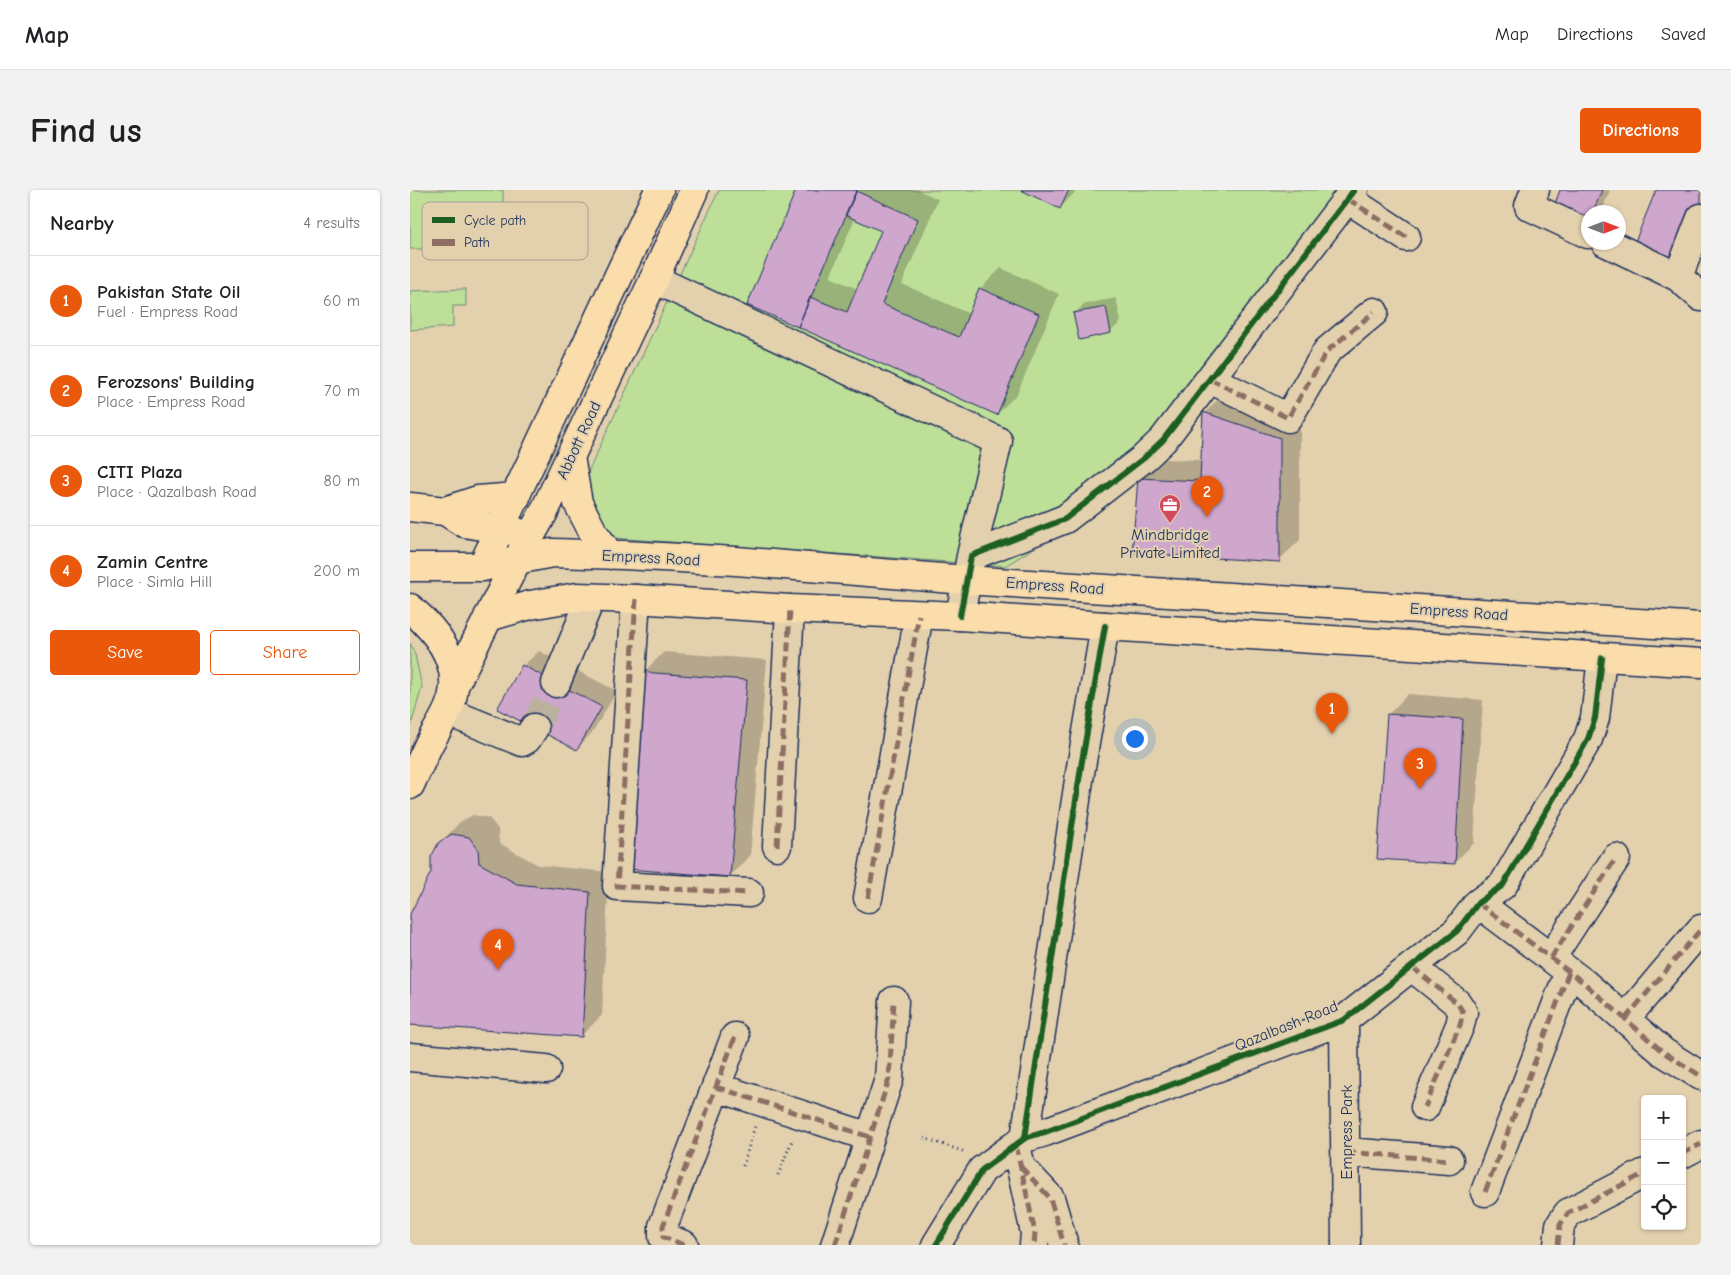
<!DOCTYPE html>
<html lang="en">
<head>
<meta charset="utf-8">
<style>
	body { margin:0; font-family:"Comic Neue",sans-serif; background:#f2f2f2; color:#202124 }
	.controls { position:absolute; right:15px; bottom:15px; display:grid; overflow:hidden; border-radius:5px; box-shadow:0 1px 4px #0004 }
	.controls button { width:45px; height:45px; display:grid; place-items:center; padding:0; border:0; border-bottom:1px solid #e0e0e0; background:#fff; color:#202124; font:25px sans-serif }
	.compass { position:absolute; left:1171px; top:15px; width:45px; height:45px; border-radius:50%; background:#fff; box-shadow:0 1px 4px #0004; rotate:90deg }
	.you { position:absolute; left:724px; top:548px; width:18px; height:18px; margin:-12px; border:4px solid #fff; border-radius:50%; background:#1a73e8; box-shadow:0 0 0 8px #1a73e833 }
	.badge { display:grid; place-items:center; width:32px; height:32px; border-radius:50%; background:#ea580c; color:#fff; font-size:16px; font-weight:700 }
	.pin { position:absolute; translate:-50% -41px; filter:drop-shadow(0 1px 2px #0008) }
	.pin::after { content:''; position:absolute; top:26px; width:18px; height:15px; background:inherit; clip-path:polygon(0 0,100% 0,50% 100%) }
	.list { margin:0; padding:0; list-style:none }
	h2 { display:flex; justify-content:space-between; align-items:center; height:65px; margin:0; padding:0 20px; font-size:21px }
	h2 small { font-size:16px; font-weight:400; color:#757577 }
	.list li { display:grid; grid-template-columns:32px 1fr auto; gap:15px; align-items:center; box-sizing:border-box; height:90px; padding:0 20px; border-top:1px solid #e0e0e0 }
	.list b { display:block; font-size:19px; white-space:nowrap }
	.list p { margin:0; font-size:16px; white-space:nowrap; color:#757577 }
	.list em { font-size:16px; font-style:normal; color:#757577 }
	.actions { display:flex; gap:10px; padding:15px 20px }
	.actions a { flex:1; padding:11px 0; border:1px solid #ea580c; border-radius:5px; text-align:center; font-size:18px; color:#ea580c }
	.actions .main { background:#ea580c; color:#fff }
	.icon { flex:none; width:28px; height:28px; fill:none; stroke:currentColor; stroke-width:2; stroke-linecap:round; stroke-linejoin:round }
	.map { position:relative; flex:none; width:1291px; height:1055px; overflow:hidden; border-radius:5px }
	header { display:flex; align-items:center; gap:30px; box-sizing:border-box; height:70px; padding:0 25px; background:#fff; border-bottom:1px solid #e0e0e0 }
	header strong { font-size:24px }
	nav { display:flex; gap:28px; margin-inline-start:auto; font-size:18px }
	.intro { display:flex; align-items:center; justify-content:space-between; box-sizing:border-box; height:120px; padding:0 30px }
	h1 { margin:0; font-size:35px }
	.button { padding:12px 22px; border-radius:5px; background:#ea580c; color:#fff; font-size:18px; font-weight:700 }
	main { display:flex; gap:30px; padding:0 30px }
	aside { flex:1; background:#fff; border-radius:5px; box-shadow:0 1px 4px #0004 }
	.map>svg:first-child { display:block }
	.green { fill:#bedf98; stroke:#6c877b }
	.shadow { fill:#0003; fill-rule:evenodd }
	.building { fill:#cfa6cc; stroke:#1b2f5e }
	.lines { fill:none; stroke-linecap:round; stroke-linejoin:round }
	.minor-tunnel { stroke:#bbb19e; stroke-width:28; stroke-dasharray:28 14; stroke-linecap:butt }
	.minor-casing { stroke:#1b2f5e; stroke-width:31 }
	.major-casing { stroke:#1b2f5e; stroke-width:31 }
	.path { stroke:#1b2f5e; stroke-width:3; stroke-dasharray:1 4; stroke-linecap:butt }
	.minor { stroke:#e3d1ae; stroke-width:28 }
	.major { stroke:#fbddab; stroke-width:28 }
	.quiet { stroke:#8d6e63; stroke-width:5; stroke-dasharray:10 5; stroke-linecap:butt }
	.cycleway-casing { stroke:#e3d1ae; stroke-width:9 }
	.cycleway { stroke:#1b5e20; stroke-width:6 }
	.labels { text-anchor:middle; stroke-width:4; stroke-linejoin:round; paint-order:stroke }
	.street-label { font-size:16px; fill:#1b2f5e; stroke:#e3d1ae }
	.poi-label { font-size:16px; fill:#1b2f5e; stroke:#e3d1ae }
	.key { fill:#e3d1ae; stroke:#a7a096; stroke-width:1 }
	.key-label { font-size:14px; fill:#1b2f5e }
</style>
</head>
<body>
<header>
<strong>Map</strong>
<nav><a>Map</a><a>Directions</a><a>Saved</a></nav>
</header>
<div class="intro"><h1>Find us</h1><a class="button">Directions</a></div>
<main>
<aside>
<h2>Nearby<small>4 results</small></h2>
<ul class="list">
<li><span class="badge">1</span><div><b>Pakistan State Oil</b><p>Fuel · Empress Road</p></div><em>60 m</em></li>
<li><span class="badge">2</span><div><b>Ferozsons' Building</b><p>Place · Empress Road</p></div><em>70 m</em></li>
<li><span class="badge">3</span><div><b>CITI Plaza</b><p>Place · Qazalbash Road</p></div><em>80 m</em></li>
<li><span class="badge">4</span><div><b>Zamin Centre</b><p>Place · Simla Hill</p></div><em>200 m</em></li>
</ul>
<div class="actions"><a class="main">Save</a><a>Share</a></div>
</aside>
<div class="map">
<svg width="1291" height="1055" viewBox="0 0 1291 1055">
	<rect width="100%" height="100%" fill="#e3d1ae"/>
	<filter id="ink" filterUnits="userSpaceOnUse"><feTurbulence type="fractalNoise" baseFrequency=".02" numOctaves="2"/><feDisplacementMap in="SourceGraphic" scale="10" xChannelSelector="R" yChannelSelector="G"/><feConvolveMatrix kernelMatrix="1 2 1 2 8 2 1 2 1" color-interpolation-filters="sRGB"/></filter>
	<g filter="url(#ink)">
		<path class="green" d="M0,0H93L94,59H0Z
			M309,0H944L753,250L666,332L595,376L190,347L176,297L179,280Z
			M56,99V116H43V137L0,140V101Z
			M0,453L5,465L12,497L0,539Z"/>
		<path class="shadow" d="M387,0H508L528,9L492,94L560,124L570,99L591,78L649,104L607,204L587,224L338,115ZM445,28L473,41L448,99L420,87Z
			M613,0H667L650,18Z
			M1151,0H1200L1193,18L1189,22H1178V33Z
			M706,108L711,132L700,142L664,124L674,114Z
			M815,202L890,228V350L869,370L729,289L750,269L793,270L795,223Z
			M129,461L207,501L182,543L166,559L113,476Z
			M254,462L357,470L340,666L320,686L234,482Z
			M998,504L1073,510L1064,653L1044,673L978,525Z
			M63,625L79,628L88,639L89,653L128,675L199,682L192,825L171,846L0,833V727L23,683L30,653L50,632Z"/>
		<path class="building" d="M386,0H447L388,137L337,115Z
			M611,0H659L650,19Z
			M1150,0H1192L1183,22H1178V34L1143,19Z
			M1246,0H1291V13L1264,81L1222,59Z
			M446,1L508,29L472,114L549,147L569,98L629,124L587,225L388,137L400,107L437,122L471,41L435,25Z
			M696,117L701,143L669,150L663,123Z
			M793,222L870,248V372L722,363L728,288L790,291Z
			M112,475L192,517L167,560L87,519Z
			M233,482L337,490L320,687L217,679Z
			M977,524L1053,529L1045,674L967,669Z
			M42,644L59,647L68,659L69,673L107,694L180,702L172,847L0,835V724L21,682V667L29,652Z"/>
		<g class="lines">
			<path class="minor-tunnel" d="M124,538L146,493"/>
			<g class="minor-casing">
				<path id="minor" d="M1125,0L1119,16L1178,44
					M938,9L996,47
					M1195,52L1268,87L1291,107
					M1268,87L1291,28
					M244,89L588,251L561,366
					M800,189L878,228L917,161L964,122
					M226,409L207,696L339,703
					M550,426L561,366L655,329L734,268L753,250L944,0
					M146,493L181,408
					M38,522L112,552L117,549L124,538
					M367,656L380,419
					M458,708L509,425
					M1068,713L1174,793L1253,862L1291,886
					M1141,768L1206,668
					M1002,777L1047,813L1053,822L1050,835L1015,917
					M1215,829L1291,739
					M934,830L936,1055
					M0,867L136,879
					M306,897L460,947
					M615,948L671,577L695,436
					M606,955L625,1043L624,1055
					M936,962L1039,970
					M1272,964L1291,954
					M611,977L640,1008L654,1055
					M1075,1002L1159,782
					M274,1055L253,1047V1036L325,847
					M425,1055L479,889L484,811
					M526,1055L572,980L615,948L635,942L934,830L1047,741L1068,713L1093,695L1178,549L1185,528L1192,468
					M1148,1055L1150,1035L1158,1023L1235,983"/>
			</g>
			<g class="major-casing">
				<path id="major" d="M160,267L168,313L183,342L200,365
					M0,317L35,321L68,310L106,307
					M35,321L54,333L107,342
					M0,377H72L142,363L214,365L326,371L555,390L1291,437
					M72,377L249,0
					M0,418C22,437 46,465 44,496C43,518 28,537 18,556C12,569 6,582 0,595
					M78,427L120,415L167,407L226,409L380,419L550,426L695,436L1291,473
					M44,496L107,370L134,322L244,89L284,0"/>
			</g>
			<path class="path" d="M514,948L555,962
				M333,976L345,936
				M368,985L383,948"/>
			<use href="#minor" class="minor"/>
			<use href="#major" class="major"/>
			<path class="quiet" d="M938,9L996,47
				M800,189L878,228L917,161L964,122
				M226,409L207,696L339,703
				M367,656L380,419
				M458,708L509,425
				M1068,713L1174,793L1253,862L1291,886
				M1141,768L1206,668
				M1002,777L1047,813L1053,822L1050,835L1015,917
				M1215,829L1291,739
				M306,897L460,947
				M606,955L625,1043L624,1055
				M936,962L1039,970
				M1272,964L1291,954
				M611,977L640,1008L654,1055
				M1075,1002L1159,782
				M274,1055L253,1047V1036L325,847
				M425,1055L479,889L484,811
				M1148,1055L1150,1035L1158,1023L1235,983"/>
			<g class="cycleway-casing">
				<path id="cycleway" d="M550,426L561,366L655,329L734,268L753,250L944,0
					M615,948L671,577L695,436
					M526,1055L572,980L615,948L635,942L934,830L1047,741L1068,713L1093,695L1178,549L1185,528L1192,468"/>
			</g>
			<use href="#cycleway" class="cycleway"/>
		</g>
	</g>
	<defs>
		<g id="office-pin" transform="scale(1.125)"><path d="M0 17L-7.5 6A9.5 9.5 0 1 1 7.5 6Z" fill="#d1495b" stroke="#e3d1ae"/><path d="M-6-3h4V-5.5h4V-3h4V5H-6ZM-1-4.5V-3h2v-1.5ZM-6 0V1H6V0Z" fill="#fff"/></g>
	</defs>
	<g fill-rule="evenodd">
		<use href="#office-pin" x="760" y="315"/>
	</g>
	<g class="labels">
		<g class="street-label">
			<text transform="translate(168 250) rotate(-65)" y="6">Abbott Road</text>
			<text transform="translate(241 367) rotate(3)" y="6">Empress Road</text>
			<text transform="translate(645 395) rotate(4)" y="6">Empress Road</text>
			<text transform="translate(1049 421) rotate(4)" y="6">Empress Road</text>
			<text transform="translate(876 835) rotate(-22)" y="6">Qazalbash Road</text>
			<text transform="translate(936 942) rotate(-90)" y="6">Empress Park</text>
		</g>
		<g class="poi-label">
			<text x="760" y="350">Mindbridge<tspan x="760" dy="18">Private Limited</tspan></text>
		</g>
	</g>
	<rect x="12" y="12" width="166" height="58" rx="8" class="key"/>
	<rect x="22" y="27" width="23" height="6" fill="#1b5e20"/>
	<rect x="22" y="49" width="23" height="7" fill="#8d6e63"/>
	<g class="key-label">
		<text x="54" y="35">Cycle path</text>
		<text x="54" y="57">Path</text>
	</g>
</svg>
<div class="controls">
<button>+</button>
<button>−</button>
<button><svg class="icon" aria-label="locate" viewBox="0 0 24 24"><circle cx="12" cy="12" r="6"/><path d="M12 2v4M12 18v4M2 12h4M18 12h4"/></svg></button>
</div>
<svg class="compass" viewBox="-18 -18 36 36"><path d="M0-13l5 13h-10z" fill="#e53935"/><path d="M0 13l5-13h-10z" fill="#757577"/></svg>
<div class="you"></div>
<div class="pin badge" style="left:922px;top:544px">1</div>
<div class="pin badge" style="left:797px;top:327px">2</div>
<div class="pin badge" style="left:1010px;top:599px">3</div>
<div class="pin badge" style="left:88px;top:780px">4</div>
</div>
</main>
</body>
</html>
